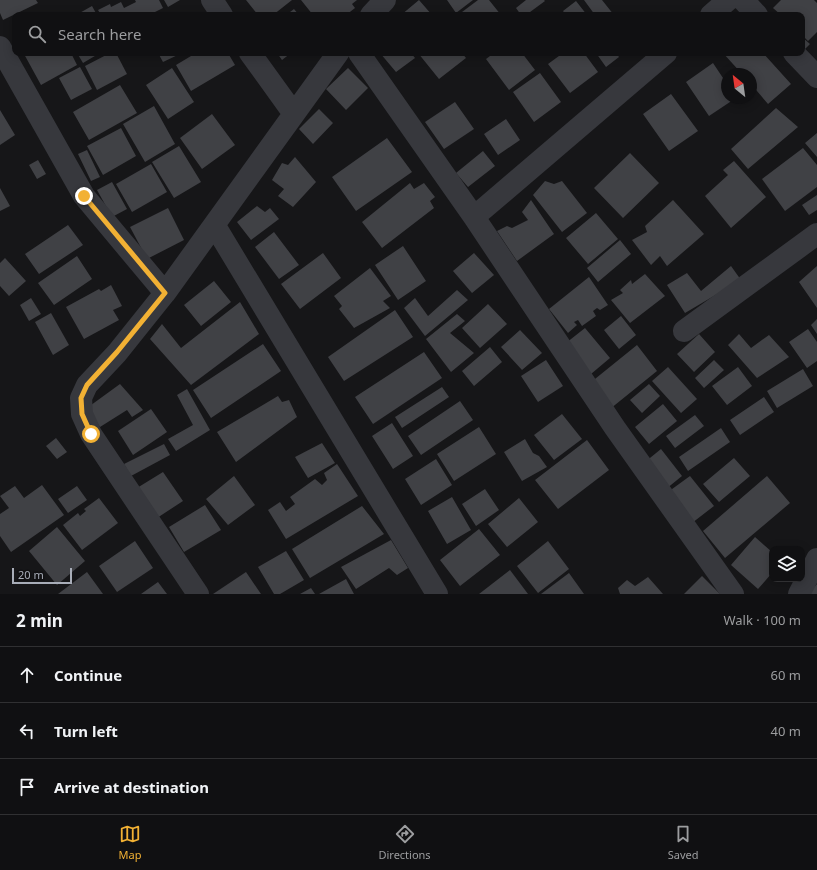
<!DOCTYPE html>
<html lang="en">
<head>
<meta charset="utf-8">
<style>
	body { margin:0; font-family:"Noto Sans",sans-serif; background:#19191b; color:#f1f3f6 }
	.controls { position:absolute; right:12px; bottom:12px; display:grid; overflow:hidden; border-radius:8px; box-shadow:0 2px 10px #0003 }
	.controls button { width:36px; height:36px; display:grid; place-items:center; padding:0; border:0; border-bottom:1px solid #303032; background:#101012; color:#f1f3f6; font:20px sans-serif }
	.compass { position:absolute; left:721px; top:68px; width:36px; height:36px; border-radius:50%; background:#101012; box-shadow:0 2px 10px #0003; rotate:331deg }
	.scale { position:absolute; left:12px; bottom:10px; width:60px; box-sizing:border-box; padding-left:4px; border:2px solid #a8adb8; border-top:0; font-size:11px; line-height:14px; white-space:nowrap; color:#a8adb8; -webkit-text-stroke:3px #111113; paint-order:stroke }
	.stop { position:absolute; width:12px; height:12px; margin:-9px; border:3px solid #f2b134; border-radius:50%; background:#fff }
	.stop.end { background:#f2b134; border-color:#fff; box-shadow:0 1px 4px #0008 }
	.list { margin:0; padding:0; list-style:none }
	h2 { display:flex; justify-content:space-between; align-items:center; height:52px; margin:0; padding:0 16px; font-size:17px }
	h2 small { font-size:13px; font-weight:400; color:#9c9d9f }
	.list li { display:grid; grid-template-columns:26px 1fr auto; gap:12px; align-items:center; box-sizing:border-box; height:56px; padding:0 16px; border-top:1px solid #303032 }
	.list b { display:block; font-size:15px; white-space:nowrap }
	.list em { font-size:13px; font-style:normal; color:#9c9d9f }
	.icon { flex:none; width:22px; height:22px; fill:none; stroke:currentColor; stroke-width:2; stroke-linecap:round; stroke-linejoin:round }
	.map { position:relative; flex:none; width:817px; height:594px; overflow:hidden }
	.search { position:absolute; background:#101012; box-shadow:0 2px 10px #0003; left:12px; right:12px; top:12px; height:44px; display:flex; align-items:center; gap:10px; box-sizing:border-box; padding:0 14px; border-radius:8px; color:#9c9d9f; font-size:15px }
	.sheet { height:220px; background:#101012 }
	nav { display:flex; justify-content:space-around; align-items:center; box-sizing:border-box; height:56px; border-top:1px solid #303032; background:#101012; font-size:11px; color:#9c9d9f }
	nav a { display:grid; justify-items:center; gap:2px }
	nav .on { color:#f2b134 }
	.map>svg:first-child { display:block }
	.building { fill:#404145 }
	.lines { fill:none; stroke-linecap:round; stroke-linejoin:round }
	.minor { stroke:#37383d; stroke-width:22 }
	.route { stroke:#f2b134; stroke-width:5 }
</style>
</head>
<body>
<div class="map">
<svg width="817" height="594" viewBox="0 0 817 594">
	<rect width="100%" height="100%" fill="#161618"/>
	<path class="building" d="M0,0H36L38,3L3,20L0,13Z
		M135,0H159L163,8L149,15H101L98,10L110,4L111,7L121,2L124,8L136,2Z
		M164,0H180L168,7Z
		M246,0H292L273,15H258Z
		M301,0H357L352,4L355,8L346,15L334,14L313,15Z
		M419,0L432,15H401Z
		M447,0H473L456,13Z
		M478,0H489L501,15H458Z
		M526,0H544L545,1L526,15H521L516,8Z
		M584,0H602L614,15H595Z
		M781,0H814L817,3V32L808,41L802,35V15H781L773,8Z
		M576,1L587,15H566L563,11Z
		M92,6L97,15H76Z
		M294,9L299,15H286Z
		M802,37L810,44L803,51H802Z
		M27,53H71L77,65L41,85L24,54Z
		M77,53H100L83,63Z
		M110,53H116L127,74L97,90L85,66Z
		M158,53H182L163,62Z
		M196,53H228L235,65L191,91L176,65Z
		M277,53H291L282,60Z
		M380,53H411L415,58L396,72Z
		M418,53H462L466,58L439,79Z
		M494,53H522L535,70L509,90L486,59Z
		M563,53H584L598,72L570,93L548,64Z
		M596,53H616L619,57L606,67Z
		M723,53H763L791,84L768,104L751,84V74H742Z
		M713,63L727,84V98H736L709,116L686,82Z
		M80,67L92,89L71,100L59,78Z
		M172,68L194,102L168,119L146,85Z
		M348,68L368,88L346,110L326,89Z
		M540,73L561,102L534,122L513,92Z
		M120,85L137,113L89,140L73,112Z
		M671,94L698,131L669,151L643,114Z
		M455,102L474,129L444,149L425,122Z
		M154,106L175,144L145,162L123,124Z
		M776,108L798,127L748,169L731,149Z
		M319,109L333,123L313,144L299,129Z
		M0,110L15,135L0,145Z
		M212,114L235,145L202,169L180,138Z
		M506,119L520,140L498,155L484,134Z
		M121,128L136,156L103,175L87,146Z
		M817,133V157L805,143Z
		M387,138L412,172L356,211L332,177Z
		M179,146L201,182L174,198L152,162Z
		M803,148L817,165V187L785,211L762,179Z
		M87,150L100,177L91,181L78,154Z
		M483,151L495,166L468,187L456,173Z
		M630,153L659,183L623,218L594,188Z
		M295,157L316,182L293,207L278,196L284,189L272,180L282,163L288,165Z
		M38,160L46,174L37,179L29,165Z
		M734,161L766,197L731,228L705,196L728,175L723,170Z
		M151,164L167,192L132,212L116,184Z
		M545,181L554,184L562,181L587,213L562,232L533,195Z
		M112,182L127,209L112,217L97,190Z
		M410,183L414,189L424,183L435,197L430,201L434,208L382,248L362,222Z
		M0,188L10,206L0,211Z
		M817,195V210L809,215L802,205Z
		M531,200L554,234L517,261L497,231L507,226L512,228L528,220L522,212Z
		M673,200L704,234L667,266L660,256L651,265L632,240L647,232L645,226Z
		M257,206L265,212L270,208L279,219L251,240L237,222Z
		M168,208L184,240L147,259L130,227Z
		M596,213L618,239L588,264L566,238Z
		M68,225L83,245L39,274L25,254Z
		M274,232L299,265L279,279L255,247Z
		M620,240L631,254L598,282L587,268Z
		M403,246L426,281L398,300L375,265Z
		M323,253L341,278L300,309L281,284Z
		M474,253L494,275L472,293L453,271Z
		M77,256L92,279L54,305L38,283Z
		M5,258L26,281L9,296L0,286V263Z
		M731,266L741,280L685,313L667,285L687,273L701,291Z
		M817,266V308L799,282Z
		M370,268L391,296L383,301L390,308L354,328L339,309L342,306L334,296Z
		M645,274L665,296L630,323L611,300L623,293L620,290L631,280L632,284Z
		M589,277L608,305L600,310L597,308L593,311L596,316L582,326L578,320L574,322L577,325L568,333L549,309Z
		M214,281L231,302L201,326L184,305Z
		M111,285L122,306L113,310L119,320L84,339L66,307L99,289L101,291Z
		M457,290L468,300L425,336L404,308L415,298L428,316Z
		M31,298L41,314L29,321L20,305Z
		M240,302L259,334L191,385L150,339L162,324L181,348Z
		M488,304L507,324L480,348L462,328Z
		M395,310L413,337L344,381L328,357Z
		M51,313L69,345L53,355L35,322Z
		M457,314L465,321L450,333L474,353L451,372L426,339Z
		M621,316L636,335L619,349L604,330Z
		M817,319V334L811,325Z
		M585,328L610,358L591,374L566,343Z
		M808,329L817,342V361L807,368L789,342Z
		M520,330L542,353L522,370L501,347Z
		M699,334L715,352L694,372L677,354Z
		M739,334L751,348L769,335L789,357L757,378L728,345Z
		M263,344L281,371L211,418L193,390Z
		M637,345L657,371L610,409L590,383Z
		M490,347L502,362L474,386L462,371Z
		M424,352L442,378L373,424L355,397Z
		M546,360L563,386L538,402L521,376Z
		M714,360L724,370L704,388L695,378Z
		M668,367L697,399L681,413L652,381Z
		M738,367L752,386L727,405L712,386Z
		M803,369L813,386L777,408L767,391Z
		M120,384L143,410L132,417L127,410L100,427L87,408Z
		M649,384L660,396L642,413L630,400Z
		M442,387L449,397L402,428L395,417Z
		M187,389L210,430L176,451L168,439L193,425L177,395Z
		M278,396L282,402L289,400L297,417L236,462L217,432Z
		M764,397L774,412L740,435L730,420Z
		M460,401L473,420L421,455L408,436Z
		M663,404L677,421L649,444L635,427Z
		M151,409L167,432L133,455L118,431Z
		M562,414L582,439L554,460L534,435Z
		M695,415L704,426L675,448L666,436Z
		M392,423L413,456L393,469L372,436Z
		M479,427L496,454L454,481L437,454Z
		M721,428L730,442L688,471L679,457Z
		M56,438L67,452L57,459L46,446Z
		M525,439L533,453L539,456L547,467L522,481L504,452Z
		M587,440L609,470L558,509L535,480Z
		M322,443L335,463L308,478L295,457Z
		M164,444L170,455L131,476L124,464Z
		M661,449L682,476L666,489L645,462Z
		M734,458L750,476L719,502L703,484Z
		M436,459L452,485L421,505L405,479Z
		M337,464L358,496L286,539L268,510L280,502L286,511L295,504L290,497L315,479L322,485L327,480L324,473Z
		M163,472L183,501L157,518L137,488Z
		M234,476L255,505L228,525L206,499Z
		M690,476L714,506L692,523L668,492Z
		M767,476L790,503L725,558L703,531Z
		M42,485L64,515L11,552L0,536V514L9,508L0,496L15,486L24,498Z
		M77,486L87,500L68,513L58,499Z
		M485,489L499,510L476,526L462,504Z
		M452,497L471,530L447,544L428,511Z
		M99,498L118,523L82,550L63,525L78,513L80,516L86,511L84,509Z
		M519,498L538,522L507,547L488,524Z
		M205,505L221,530L184,552L169,527Z
		M362,506L384,534L310,578L292,549Z
		M57,527L85,561L57,585L29,551Z
		M479,529L500,555L460,586L440,560Z
		M755,537L772,552V573L758,589L731,565Z
		M391,540L408,568L397,575L389,568L356,589L341,567Z
		M135,541L153,568L117,592L99,566Z
		M548,541L569,569L538,593L517,566Z
		M286,551L304,580L280,594H274L258,567Z
		M510,570L528,594H479Z
		M87,572L103,594H58Z
		M246,572L261,594H213Z
		M569,573L584,594H541Z
		M702,576L720,594H684Z
		M648,577L663,594H620L618,588L627,580L635,586Z
		M346,579L354,594H319Z
		M158,582L167,594H141Z
		M817,584V594H808Z
		M311,588L315,594H300Z"/>
	<g class="lines">
		<path class="minor" d="M212,0L222,15
			M743,0L757,15
			M371,15L385,0
			M711,15L728,0
			M0,47L84,196L165,293
			M250,53L294,114
			M359,53L474,217L615,428L733,594
			M794,53L817,77
			M474,217L666,53
			M215,226L437,594
			M684,331L817,234
			M198,594L91,434L82,414L81,398L87,385L117,353L165,293L338,53
			M799,594L817,559"/>
	</g>
	<g class="lines">
		<path class="route" d="M84,196L165,293L117,352L87,385L81,398L82,414L91,434"/>
	</g>
</svg>
<div class="controls">
<button><svg class="icon" aria-label="layers" viewBox="0 0 24 24"><path d="M12 4l9 5-9 5-9-5zM3 14l9 5 9-5"/></svg></button>
</div>
<svg class="compass" viewBox="-18 -18 36 36"><path d="M0-13l5 13h-10z" fill="#e53935"/><path d="M0 13l5-13h-10z" fill="#9c9d9f"/></svg>
<div class="scale">20 m</div>
<div class="stop" style="left:91px;top:434px"></div>
<div class="stop end" style="left:84px;top:196px"></div>
<div class="search"><svg class="icon" aria-label="search" viewBox="0 0 24 24"><circle cx="10" cy="10" r="6"/><path d="M15 15l6 6"/></svg>Search here</div>
</div>
<section class="sheet">
<h2>2 min<small>Walk · 100 m</small></h2>
<ul class="list">
<li><svg class="icon" aria-label="ahead" viewBox="0 0 24 24"><path d="M12 20V5M6 11l6-6 6 6"/></svg><div><b>Continue</b></div><em>60 m</em></li>
<li><svg class="icon" aria-label="left" viewBox="0 0 24 24"><path d="M17 20v-9H6M10 6l-5 5 5 5"/></svg><div><b>Turn left</b></div><em>40 m</em></li>
<li><svg class="icon" aria-label="arrive" viewBox="0 0 24 24"><path d="M6 21V4h12l-3 4 3 4H6"/></svg><div><b>Arrive at destination</b></div></li>
</ul>
</section>
<nav>
<a class="on"><svg class="icon" aria-label="map" viewBox="0 0 24 24"><path d="M3 6l6-2 6 2 6-2v14l-6 2-6-2-6 2zM9 4v14M15 6v14"/></svg>Map</a>
<a><svg class="icon" aria-label="directions" viewBox="0 0 24 24"><path d="M12 3l9 9-9 9-9-9zM9 14v-3h6M13 9l2 2-2 2"/></svg>Directions</a>
<a><svg class="icon" aria-label="saved" viewBox="0 0 24 24"><path d="M7 4h10v16l-5-4-5 4z"/></svg>Saved</a>
</nav>
</body>
</html>
